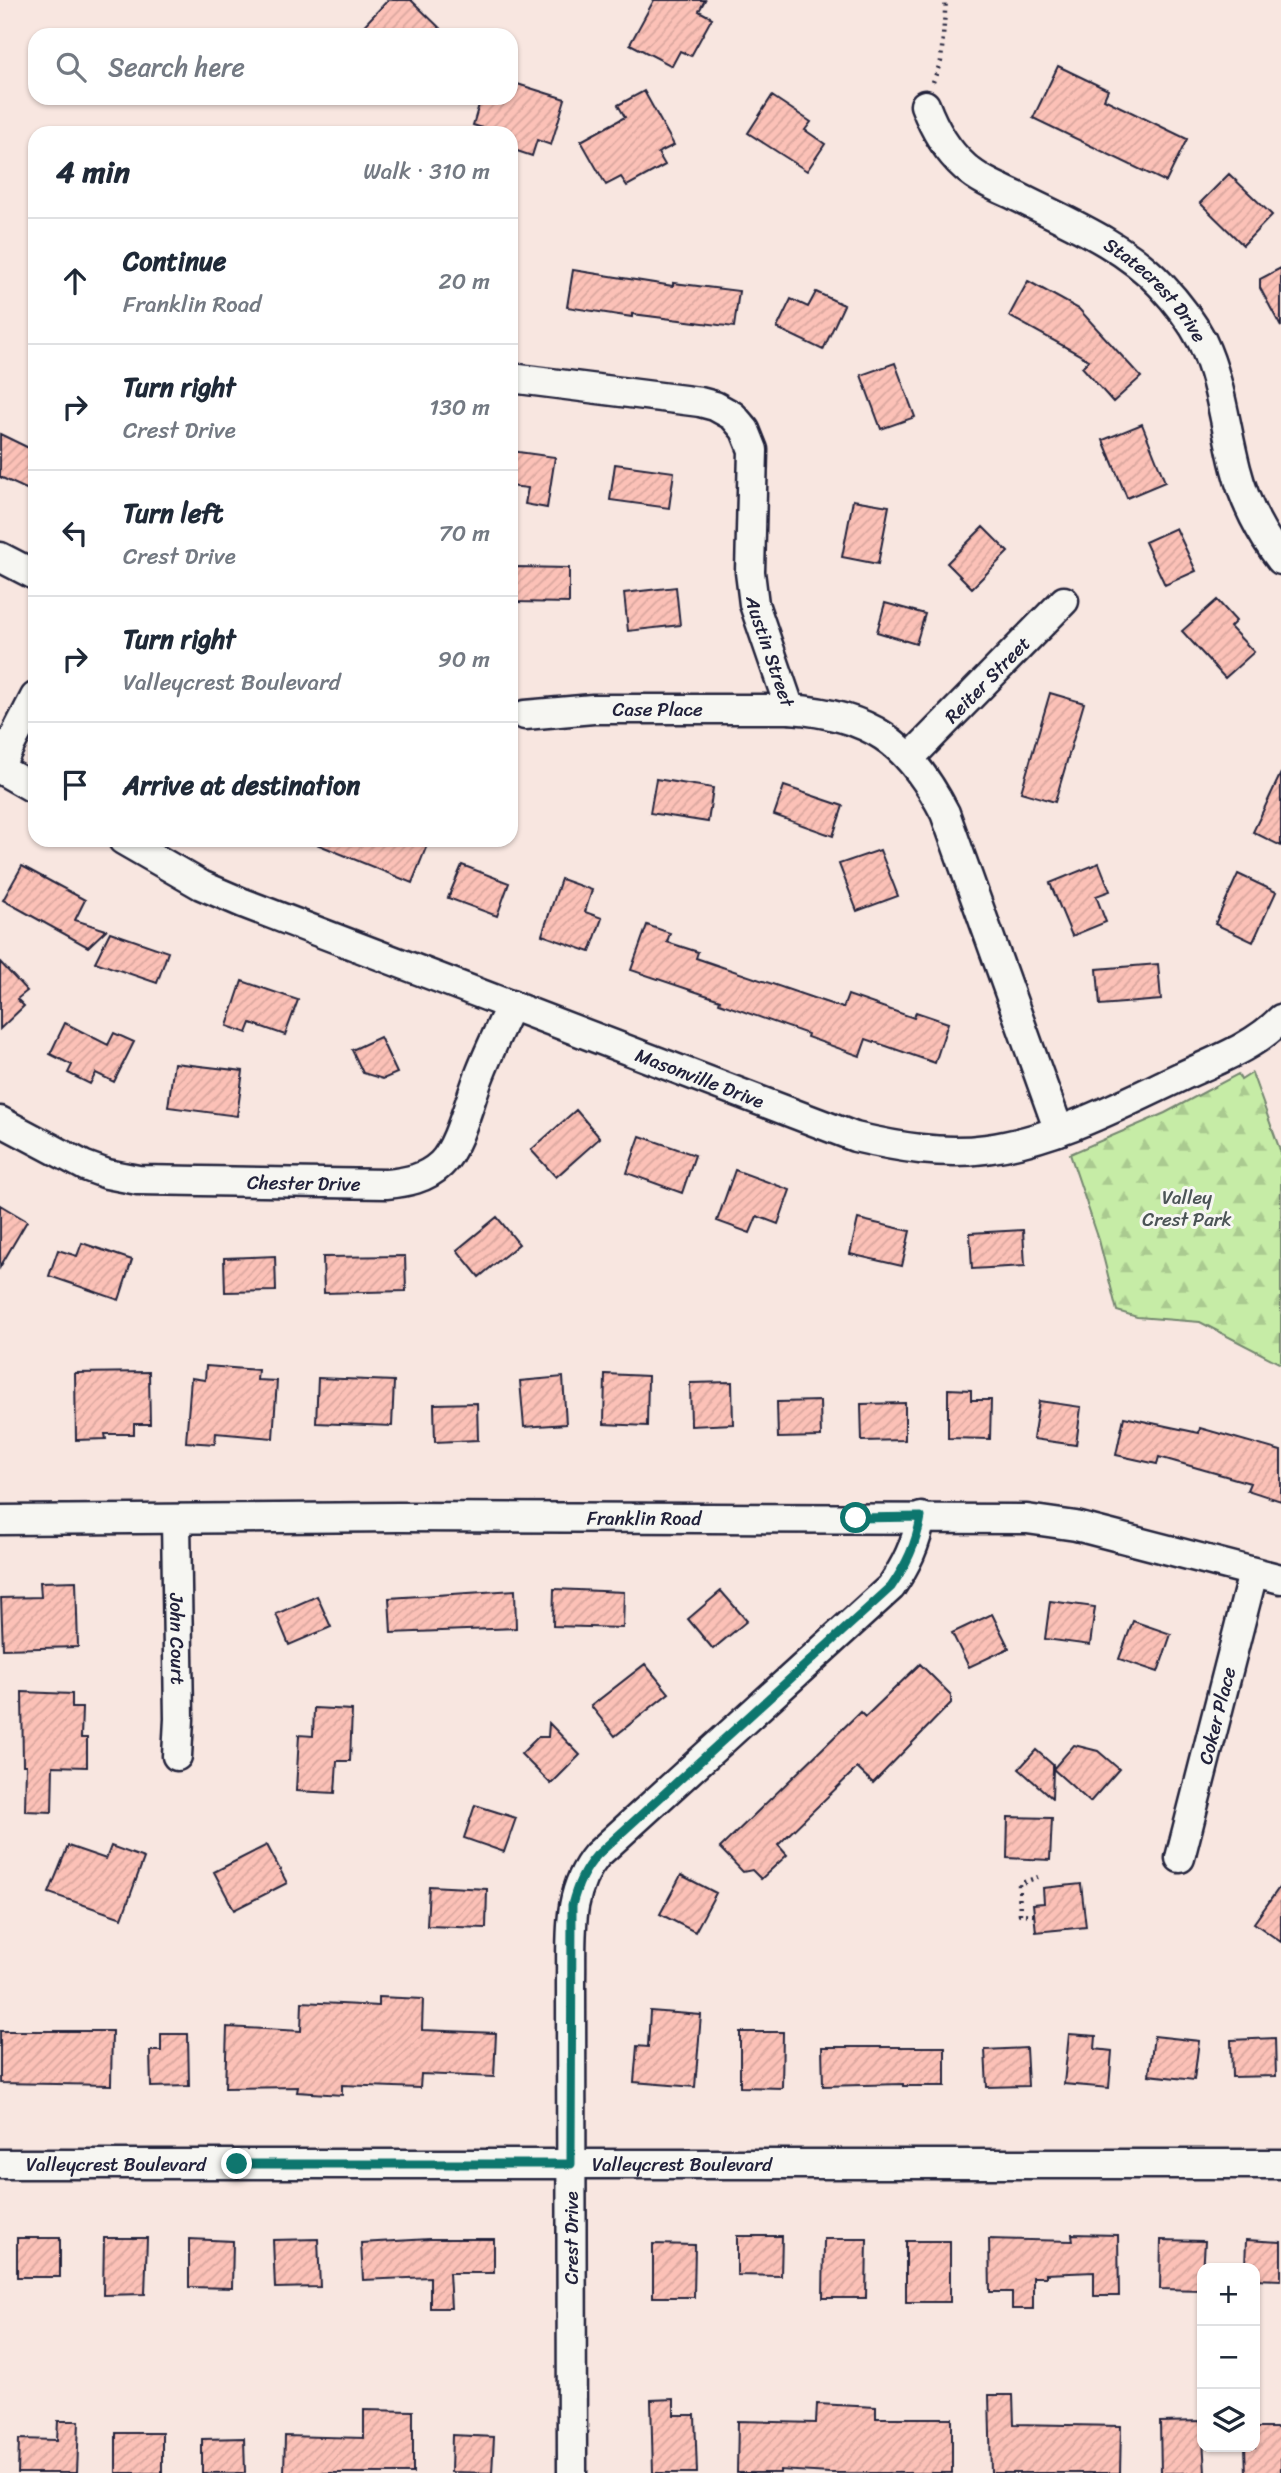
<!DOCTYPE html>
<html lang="en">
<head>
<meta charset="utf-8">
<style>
	body { margin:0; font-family:Sriracha,sans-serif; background:#f6f6f7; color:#1f2937 }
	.controls { position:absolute; right:21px; bottom:21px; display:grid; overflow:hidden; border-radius:14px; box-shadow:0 2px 5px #0004 }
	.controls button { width:63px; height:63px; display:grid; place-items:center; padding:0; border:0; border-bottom:2px solid #e0e1e3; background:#fff; color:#1f2937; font:35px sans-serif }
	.stop { position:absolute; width:21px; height:21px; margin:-16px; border:5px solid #0f766e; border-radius:50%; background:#fff }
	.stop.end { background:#0f766e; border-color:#fff; box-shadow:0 2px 7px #0008 }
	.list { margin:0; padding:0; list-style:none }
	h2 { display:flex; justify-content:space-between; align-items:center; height:91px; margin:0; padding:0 28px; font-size:30px }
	h2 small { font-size:23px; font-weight:400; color:#747a83 }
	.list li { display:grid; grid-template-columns:46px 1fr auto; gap:21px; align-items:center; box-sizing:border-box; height:126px; padding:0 28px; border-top:2px solid #e0e1e3 }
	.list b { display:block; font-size:26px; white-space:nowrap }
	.list p { margin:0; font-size:23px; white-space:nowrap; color:#747a83 }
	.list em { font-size:23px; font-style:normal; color:#747a83 }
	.icon { flex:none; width:38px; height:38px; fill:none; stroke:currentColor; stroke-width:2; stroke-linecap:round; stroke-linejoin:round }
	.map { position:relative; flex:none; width:1281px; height:2473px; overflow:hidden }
	.search { position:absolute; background:#fff; box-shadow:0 2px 5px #0004; left:28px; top:28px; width:490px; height:77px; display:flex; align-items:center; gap:18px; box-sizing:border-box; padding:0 24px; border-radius:21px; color:#747a83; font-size:26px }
	.panel { position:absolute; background:#fff; box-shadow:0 2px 5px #0004; left:28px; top:126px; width:490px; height:721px; border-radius:21px }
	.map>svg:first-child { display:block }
	.forest { fill:url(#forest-firs); stroke:#748770; stroke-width:2 }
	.building { fill:url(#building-hatch); stroke:#22223b; stroke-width:2 }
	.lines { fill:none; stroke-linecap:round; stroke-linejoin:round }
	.minor-casing { stroke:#22223b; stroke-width:33 }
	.path { stroke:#22223b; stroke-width:4.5; stroke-dasharray:2 5; stroke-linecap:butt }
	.minor { stroke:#f6f6f2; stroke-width:28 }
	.route { stroke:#0f766e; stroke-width:9 }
	.labels { text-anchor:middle; stroke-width:6; stroke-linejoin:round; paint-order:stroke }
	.street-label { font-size:19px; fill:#22223b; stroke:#f6f6f2 }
	.park-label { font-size:19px; fill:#4b5456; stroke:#f6f6f2 }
</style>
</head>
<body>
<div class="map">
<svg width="1281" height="2473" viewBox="0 0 1281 2473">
	<defs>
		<pattern id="forest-firs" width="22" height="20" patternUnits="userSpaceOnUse" patternTransform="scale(1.75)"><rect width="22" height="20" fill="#c6eca6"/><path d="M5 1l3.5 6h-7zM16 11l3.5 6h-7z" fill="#aaca90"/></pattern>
		<pattern id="building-hatch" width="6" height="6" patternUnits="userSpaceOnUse" patternTransform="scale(1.75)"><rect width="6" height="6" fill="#fcc1b7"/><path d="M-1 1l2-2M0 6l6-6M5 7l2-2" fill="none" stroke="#d8a69e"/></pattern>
	</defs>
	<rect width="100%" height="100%" fill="#f8e6e0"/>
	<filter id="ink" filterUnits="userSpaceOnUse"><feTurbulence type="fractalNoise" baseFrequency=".0143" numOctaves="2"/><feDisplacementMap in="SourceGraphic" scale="14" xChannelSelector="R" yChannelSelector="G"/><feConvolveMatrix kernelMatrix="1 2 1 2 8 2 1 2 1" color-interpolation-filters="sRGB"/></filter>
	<g filter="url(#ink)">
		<path class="forest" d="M1252,1073L1281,1153V1364L1200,1322L1137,1317L1117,1311L1099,1240L1070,1154L1165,1113L1238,1074L1241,1080Z"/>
		<path class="building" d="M388,0H411L447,35H355Z
			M654,0H705L699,11L712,18L691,56L680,51L672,66L630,44Z
			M1058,66L1108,90L1104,99L1187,139L1166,182L1033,118Z
			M511,82L565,99L551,145L537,140L532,156L511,149V133H499L473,125L481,98H511Z
			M644,91L674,145L658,153L665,165L627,186L621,177L606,185L581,141L625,117L618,105Z
			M772,96L811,122L805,130L825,144L807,171L748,133Z
			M1229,174L1272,215L1243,245L1200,203Z
			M1281,268V327L1260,288V279Z
			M573,270L673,286V283L739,291L734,327L632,314V317L567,307Z
			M1028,281L1079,309L1141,377L1113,402L1082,367L1089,360L1009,316Z
			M816,292L844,305L823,350L777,328L791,299L808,307Z
			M895,363L915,417L881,429L861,375Z
			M1142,424L1165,482L1127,498L1103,440Z
			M0,434L35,451V493L0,477Z
			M511,451L555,457L547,508L525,504L528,488L511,486Z
			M615,464L674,472L669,508L610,500Z
			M853,500L889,506L878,564L842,557Z
			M983,527L1008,552L972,588L947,563Z
			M1176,528L1196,571L1165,585L1145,542Z
			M516,567L569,568V603L516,602Z
			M676,587L680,625L628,631L624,593Z
			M1217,600L1236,621L1230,627L1254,652L1225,678L1182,631Z
			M885,603L925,614L916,644L877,632Z
			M1050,693L1084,703L1055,802L1021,792Z
			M1281,773V846L1253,832Z
			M656,779L713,788L708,822L650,813Z
			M784,786L843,806L833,836L774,815Z
			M307,840H429L412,883Z
			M880,850L898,896L857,911L839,864Z
			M1099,863L1110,891L1096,896L1106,922L1072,936L1050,883Z
			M462,865L509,883L497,916L448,898Z
			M22,866L85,900L75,920L106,930L88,947L3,900Z
			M1238,874L1276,892L1253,942L1215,924Z
			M561,879L592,890L585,912L602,918L590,952L542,935Z
			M647,925L670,933L667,942L698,952L696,958L819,1000L843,1008L848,995L914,1018L916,1012L948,1023L935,1063L866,1039L860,1056L807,1037L808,1034L719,1003L720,1000L631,970Z
			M110,932L168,952L157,983L95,962Z
			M0,962L27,991L17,999L24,1006L0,1029Z
			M1158,964L1161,1000L1100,1005L1097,969Z
			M242,981L298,1000L285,1035L251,1023L247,1033L227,1026Z
			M65,1023L108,1045L114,1033L134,1042L114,1082L96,1073L90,1084L68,1073L72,1065L50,1054Z
			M380,1037L397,1073L383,1079L363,1073L352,1050Z
			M174,1063L243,1071L237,1116L168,1107Z
			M576,1110L600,1138L556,1177L531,1150Z
			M640,1136L695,1155L682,1193L627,1173Z
			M735,1170L790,1190L778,1224L757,1216L750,1233L717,1221Z
			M0,1205L27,1221L0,1267Z
			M497,1217L519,1244L479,1277L457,1250Z
			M858,1219L910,1231L902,1266L850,1254Z
			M1023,1230L1025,1266L972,1269L970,1233Z
			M82,1243L132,1260L119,1300L49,1276L58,1250L77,1256Z
			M275,1256L276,1291L225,1292L224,1258Z
			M405,1256L406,1291L324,1293L323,1257Z
			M206,1366L258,1370L257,1380L277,1381L273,1438L216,1433L215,1444L186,1442L191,1378L205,1380Z
			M149,1372L150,1424H134V1434H105L106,1439L76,1440L75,1373Z
			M605,1374L648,1376L647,1426L604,1424Z
			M563,1377L566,1424L524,1427L520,1381Z
			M318,1378L394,1381L392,1426L316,1423Z
			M732,1382L733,1424L691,1426L690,1383Z
			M948,1389L971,1390V1400H991L990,1439L948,1438Z
			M820,1401L821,1437L778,1438L777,1402Z
			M1039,1401L1081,1407L1076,1445L1033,1439Z
			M477,1403L478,1440L435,1442L434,1404Z
			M905,1403V1440L862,1441L861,1404Z
			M1124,1417L1199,1433L1200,1428L1281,1451V1501L1247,1490L1250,1483L1159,1457L1157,1464L1116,1455Z
			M76,1581L78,1647L3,1649L1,1598L41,1597L40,1582Z
			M554,1589L624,1592L623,1628L553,1626Z
			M515,1590L516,1628L391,1633L389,1598Z
			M721,1591L747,1621L713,1649L688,1619Z
			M317,1596L331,1627L289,1645L276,1614Z
			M1050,1601L1095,1607L1090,1645L1045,1639Z
			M992,1614L1009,1648L969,1667L952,1633Z
			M1133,1621L1171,1634L1158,1672L1119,1659Z
			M645,1664L669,1693L615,1736L591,1706Z
			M920,1664L951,1695V1703L873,1783L857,1768L778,1845L787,1855L761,1879L752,1870L743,1872L720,1848L860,1712L865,1717Z
			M22,1692L72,1694V1708H82L81,1738H87V1767L53,1766L52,1812L25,1811L26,1765H23Z
			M314,1708L352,1710L350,1761H337L335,1793L296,1791L299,1735L313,1736Z
			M549,1723L580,1755L551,1784L521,1754L538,1737H548Z
			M1074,1745L1098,1751L1119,1769L1090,1802L1053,1769L1052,1798L1019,1769L1036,1750L1053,1765V1769Z
			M475,1805L516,1818L504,1852L464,1838Z
			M1008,1817L1052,1818L1050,1860L1007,1858Z
			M267,1845L287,1883L234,1910L214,1872Z
			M68,1846L106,1859L111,1846L144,1858L122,1918L49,1893Z
			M681,1875L716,1893L695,1932L660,1914Z
			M1081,1884L1086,1927L1036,1932L1033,1904L1044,1903L1043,1888Z
			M1281,1885V1942L1254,1923Z
			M429,1886L487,1889L486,1928L427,1926Z
			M379,1997L423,1999L422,2030L496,2033L494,2077L421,2074L420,2088L342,2085V2095L297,2092L298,2087L225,2088L227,2027L301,2031L302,2002L379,2006Z
			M650,2011L701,2015L695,2087L634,2082L637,2046L648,2047Z
			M0,2031H112L111,2085L0,2083Z
			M740,2032H783L782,2088L740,2087Z
			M161,2034H188L189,2086L151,2087L150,2051H161Z
			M1069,2034L1096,2036L1095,2049L1112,2051L1109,2088L1064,2084Z
			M1154,2036L1199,2041L1194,2080L1149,2075Z
			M1275,2038L1276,2076L1232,2077L1231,2040Z
			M822,2047H945V2086H903V2084L823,2086Z
			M1026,2048L1028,2086L987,2087L985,2050Z
			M1072,2234L1118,2235L1119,2296H1094V2272L1046,2274V2277H1033V2309H1012V2292H990L989,2239L1073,2241Z
			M737,2236H782L781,2276L737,2275Z
			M17,2238H60V2277H17Z
			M104,2238H147L145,2294L103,2295Z
			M189,2239L233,2241L232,2288L189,2287Z
			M318,2239L320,2287L275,2288L273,2240Z
			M430,2239H494V2273H449L451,2308H430V2277L363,2280L361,2243Z
			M824,2239H867L866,2298H823Z
			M1161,2240L1205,2241L1202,2290L1160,2289Z
			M1246,2240L1281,2242V2280L1255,2279V2268H1245Z
			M906,2241H950V2302H906Z
			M653,2244L695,2245L694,2297H653Z
			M989,2395H1013L1014,2424L1121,2426L1120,2473H991Z
			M674,2399V2415H695L697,2473H653L651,2400Z
			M817,2404L876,2407V2418H952V2473H830L780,2470V2473H737L738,2421L816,2423Z
			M364,2410L413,2411V2473H284L285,2436L364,2438Z
			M58,2421H79L77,2473H18L19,2439L57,2440Z
			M1202,2421L1205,2473H1161L1160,2422Z
			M1255,2428H1281V2473H1246L1245,2447H1255Z
			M116,2433H162V2473H116Z
			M452,2435L494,2437L492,2473L451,2472Z
			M244,2438L245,2473H202V2439Z"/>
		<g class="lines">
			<g class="minor-casing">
				<g id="minor">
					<path id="s1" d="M925,105C934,129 946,150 965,167C979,180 999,188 1016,196C1065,221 1123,244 1161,285C1177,302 1191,320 1202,341C1221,381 1225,427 1236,469C1244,501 1261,534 1281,560"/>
					<path id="s2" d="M511,378L700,402L715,406L733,416L745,430L753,450L750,572L754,604L790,709C870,715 908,741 945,813L1059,1131"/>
					<path d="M0,557L35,575"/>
					<path id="s3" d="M525,715L593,709H790"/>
					<path id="s4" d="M910,758L1064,601"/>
					<path d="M0,765L35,697"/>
					<path d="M0,769L35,789"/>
					<path id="s5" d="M123,840L201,885L243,903L855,1137C898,1147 942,1155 986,1149C1055,1140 1118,1106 1180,1077C1214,1061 1254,1047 1281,1019"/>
					<path id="s6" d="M0,1121L85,1166L107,1174L138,1180L386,1184C407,1182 425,1179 441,1164C459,1147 470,1098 480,1074C489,1051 500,1028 511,1005"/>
					<path id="s7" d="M0,1520L399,1517L1027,1519L1076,1526L1281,1579"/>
					<path id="s8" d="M176,1520L179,1719L177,1756"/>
					<path id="s9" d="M1180,1858L1253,1573"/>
					<path id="s10" d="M0,2164H1281"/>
					<path d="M572,2473L571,1982C572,1937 566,1892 597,1855L891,1587C906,1565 916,1545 921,1517"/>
				</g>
			</g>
			<path class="path" d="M933,82L941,61L946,0
				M1034,1915L1020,1914L1019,1884L1038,1877"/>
			<use href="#minor" class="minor"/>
		</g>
	</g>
	<g class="lines" filter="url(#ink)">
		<path class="route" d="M237,2164H571L572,1905C577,1886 583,1871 597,1855L891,1587C906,1565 916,1545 921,1517L856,1518"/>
	</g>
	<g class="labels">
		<g class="street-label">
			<text dy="7" stroke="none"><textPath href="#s1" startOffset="304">Statecrest Drive</textPath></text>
			<text dy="7" stroke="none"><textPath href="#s2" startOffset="471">Austin Street</textPath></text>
			<text dy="7" stroke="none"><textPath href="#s4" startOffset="110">Reiter Street</textPath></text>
			<text dy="7" stroke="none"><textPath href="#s3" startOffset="133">Case Place</textPath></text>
			<text dy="7" stroke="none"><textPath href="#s5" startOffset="625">Masonville Drive</textPath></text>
			<text dy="7" stroke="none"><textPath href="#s6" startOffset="317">Chester Drive</textPath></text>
			<text dy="7" stroke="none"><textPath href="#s7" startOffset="644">Franklin Road</textPath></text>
			<text dy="7" stroke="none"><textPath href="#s8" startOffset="119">John Court</textPath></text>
			<text dy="7" stroke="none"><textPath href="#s9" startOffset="147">Coker Place</textPath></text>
			<text dy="7" stroke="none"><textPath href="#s10" startOffset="116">Valleycrest Boulevard</textPath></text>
			<text dy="7" stroke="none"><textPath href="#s10" startOffset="682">Valleycrest Boulevard</textPath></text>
			<text transform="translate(571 2238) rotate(-90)" y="7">Crest Drive</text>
		</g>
		<g class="park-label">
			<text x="1187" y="1204">Valley<tspan x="1187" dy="22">Crest Park</tspan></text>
		</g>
	</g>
</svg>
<div class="controls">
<button>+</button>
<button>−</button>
<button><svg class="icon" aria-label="layers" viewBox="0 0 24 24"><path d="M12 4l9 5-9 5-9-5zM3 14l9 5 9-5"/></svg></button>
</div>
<div class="stop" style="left:856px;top:1518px"></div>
<div class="stop end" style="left:237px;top:2164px"></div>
<div class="search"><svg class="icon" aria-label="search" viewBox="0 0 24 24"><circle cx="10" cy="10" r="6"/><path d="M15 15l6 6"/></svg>Search here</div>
<section class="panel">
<h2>4 min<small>Walk · 310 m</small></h2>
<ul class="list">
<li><svg class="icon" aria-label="ahead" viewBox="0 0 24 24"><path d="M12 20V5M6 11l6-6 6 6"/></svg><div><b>Continue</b><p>Franklin Road</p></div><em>20 m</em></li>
<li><svg class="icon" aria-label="right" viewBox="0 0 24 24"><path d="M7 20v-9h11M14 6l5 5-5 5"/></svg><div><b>Turn right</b><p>Crest Drive</p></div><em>130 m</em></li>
<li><svg class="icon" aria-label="left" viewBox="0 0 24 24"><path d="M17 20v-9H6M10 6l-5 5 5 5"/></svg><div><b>Turn left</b><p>Crest Drive</p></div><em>70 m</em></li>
<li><svg class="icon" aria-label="right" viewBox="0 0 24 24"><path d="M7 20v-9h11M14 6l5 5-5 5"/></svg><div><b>Turn right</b><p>Valleycrest Boulevard</p></div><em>90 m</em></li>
<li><svg class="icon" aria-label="arrive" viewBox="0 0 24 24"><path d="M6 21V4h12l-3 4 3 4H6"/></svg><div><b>Arrive at destination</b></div></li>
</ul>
</section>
</div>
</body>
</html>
